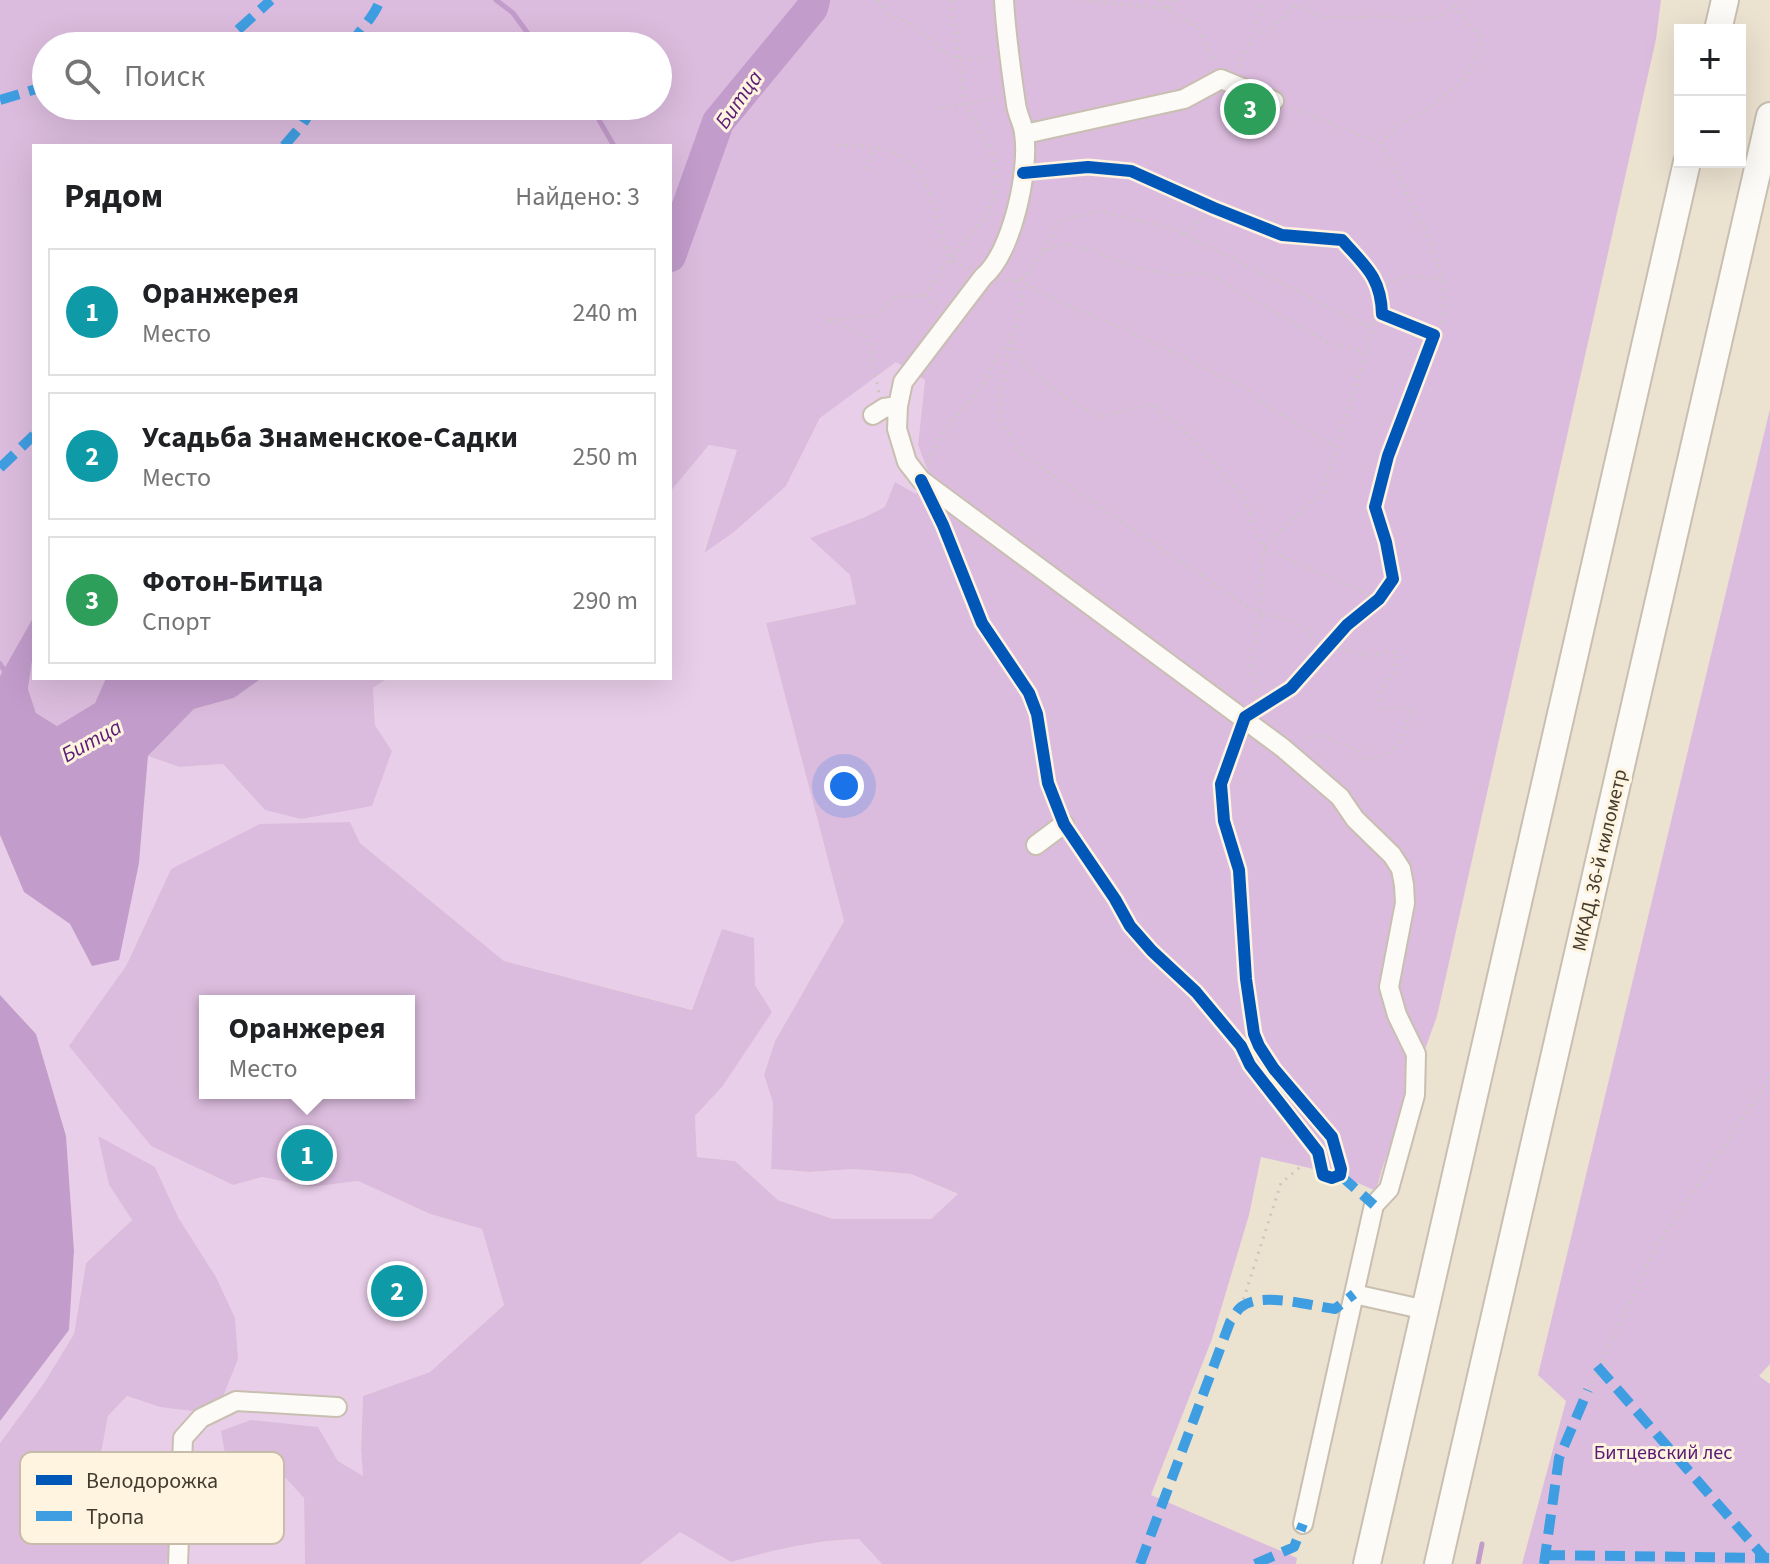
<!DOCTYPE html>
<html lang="ru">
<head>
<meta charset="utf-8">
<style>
	body { margin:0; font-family:"Source Sans 3",sans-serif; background:#f2f2f2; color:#202124 }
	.controls { position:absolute; right:24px; top:24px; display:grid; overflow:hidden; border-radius:0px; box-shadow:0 8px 32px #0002 }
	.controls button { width:72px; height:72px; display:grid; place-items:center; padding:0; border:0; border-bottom:2px solid #e0e0e0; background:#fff; color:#202124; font:40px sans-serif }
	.you { position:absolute; left:844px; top:786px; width:28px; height:28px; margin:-20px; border:6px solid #fff; border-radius:50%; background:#1a73e8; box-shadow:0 0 0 12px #1a73e833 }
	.badge { display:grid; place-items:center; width:52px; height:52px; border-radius:50%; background:#0f766e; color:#fff; font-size:26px; font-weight:700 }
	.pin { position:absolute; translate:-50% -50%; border:4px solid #fff; box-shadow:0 2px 8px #0006 }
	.popup { position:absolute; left:199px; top:995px; width:216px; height:104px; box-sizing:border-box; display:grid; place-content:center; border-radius:0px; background:#fff; filter:drop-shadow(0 2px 6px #0005); font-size:26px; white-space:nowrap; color:#757577 }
	.popup b { font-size:30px; color:#202124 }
	.popup::after { content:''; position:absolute; left:50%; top:100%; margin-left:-16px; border:16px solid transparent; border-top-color:#fff }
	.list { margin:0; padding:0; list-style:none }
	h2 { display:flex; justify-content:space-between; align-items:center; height:104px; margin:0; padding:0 32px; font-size:34px }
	h2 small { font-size:26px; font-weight:400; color:#757577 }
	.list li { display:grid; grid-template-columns:52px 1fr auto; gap:24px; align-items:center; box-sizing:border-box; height:128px; margin:0 16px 16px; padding:0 16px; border:2px solid #e0e0e0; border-radius:0px }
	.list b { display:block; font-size:30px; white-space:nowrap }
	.list p { margin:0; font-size:26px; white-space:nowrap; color:#757577 }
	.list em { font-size:26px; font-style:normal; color:#757577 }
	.icon { flex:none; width:44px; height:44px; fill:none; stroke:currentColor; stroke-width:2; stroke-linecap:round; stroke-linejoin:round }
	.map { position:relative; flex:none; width:1770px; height:1564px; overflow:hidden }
	.search { position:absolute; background:#fff; box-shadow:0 8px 32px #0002; left:32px; top:32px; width:640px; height:88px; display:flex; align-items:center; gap:20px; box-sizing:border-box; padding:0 28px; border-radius:44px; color:#757577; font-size:30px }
	.panel { position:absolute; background:#fff; box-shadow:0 8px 32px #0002; left:32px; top:144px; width:640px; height:536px; border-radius:0px }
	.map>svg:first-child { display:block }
	.green { fill:#e9cee9 }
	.forest { fill:#dcbcde; fill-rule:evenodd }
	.water { fill:#c29ccb }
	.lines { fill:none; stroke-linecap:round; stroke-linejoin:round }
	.stream { stroke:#c29ccb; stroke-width:5 }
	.river { stroke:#c29ccb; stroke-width:32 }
	.minor-casing { stroke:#c8bfb1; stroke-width:22 }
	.highway-casing { stroke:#c8bfb1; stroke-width:30 }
	.path { stroke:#cbc7c0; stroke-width:3; stroke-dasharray:2 6; stroke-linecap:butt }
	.minor { stroke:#fcfbf8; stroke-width:18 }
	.highway { stroke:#fcfbf8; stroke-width:26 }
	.quiet { stroke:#3f9ee1; stroke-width:10; stroke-dasharray:20 10; stroke-linecap:butt }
	.cycleway-casing { stroke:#fff4e0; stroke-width:17 }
	.cycleway { stroke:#0057b8; stroke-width:12 }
	.labels { text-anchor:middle; stroke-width:6; stroke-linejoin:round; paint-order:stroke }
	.street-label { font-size:20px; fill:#423b2e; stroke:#fff4e0 }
	.park-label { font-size:20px; fill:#5a1a75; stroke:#fff4e0 }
	.water-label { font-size:22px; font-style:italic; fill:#5b1b76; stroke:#fff4e0 }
	.key { fill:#fff4e0; stroke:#c6bcab; stroke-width:2 }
	.key-label { font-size:22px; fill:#423b2e }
</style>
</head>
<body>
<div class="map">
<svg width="1770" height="1564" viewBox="0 0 1770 1564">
	<rect width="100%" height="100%" fill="#ece2d0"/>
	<path class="green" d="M896,361L925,380L918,445L932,482L916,494L863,518L851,575L856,604L766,623L844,921L775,1041L764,1075L773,1103L771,1169L810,1172L854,1169L911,1174L959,1195L931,1219H833L778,1200L735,1161L697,1157L695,1116L722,1087L755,985L722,930L693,1010L504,961L360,843L171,869L126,966L70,1046L151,1146L233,1185L262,1177L311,1187L358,1181L430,1214L482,1229L504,1305L430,1372L363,1396L361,1450L364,1477L338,1461L318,1427L227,1465L279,1471L304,1498L305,1564H166L179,1512L156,1494L121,1505L85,1506L97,1475L108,1416L127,1396L160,1407L216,1277L178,1217L99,1136L109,1185L132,1220L86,1263L74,1334L44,1383L0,1443V1421L69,1330L74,1251L66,1136L36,1034L0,995V835L24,892L70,924L92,966L139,863L148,756L179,767L223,764L265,810L392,751L375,725L373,688L388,678H670V492L709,445L738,450L704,551L786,486L820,418Z
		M679,1531L731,1562C774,1550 815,1540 860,1539L882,1564H640Z"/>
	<path class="forest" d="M0,0H1661L1656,39L1437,1016L1382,1169L1376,1191L1340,1175L1261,1157L1249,1215L1212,1339L1151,1495L1297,1558L1296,1564H882L859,1539C815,1540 774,1550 731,1562L680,1532L640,1564H305L304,1498L279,1471L227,1465L221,1431L251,1420L318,1427L338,1461L363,1476L361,1450L363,1396L430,1372L504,1305L482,1229L430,1214L358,1181L311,1187L262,1177L233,1185L151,1146L69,1046L126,966L171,869L260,824L350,822L360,843L504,961L692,1010L722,929L754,938L755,985L772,1012L722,1087L695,1116L697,1157L735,1161L778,1200L833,1219H931L958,1194L911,1174L854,1169L810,1172L771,1169L773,1103L764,1075L775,1041L844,921L766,623L856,604L850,575L810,538L863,518L885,507L895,482L916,494L932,482L918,445L925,380L896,362L820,418L786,486L734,532L704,553L737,450L709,445L670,492V146H34V616L0,676ZM46,46H658V106H46ZM205,1001H409V1093H205Z
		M1770,409V1364L1759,1376L1770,1384V1564H1522L1566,1401L1538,1375Z
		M34,648V678H106L95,703L57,726L36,713L28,689Z
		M262,678H388L373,688L375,725L392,751L372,806L301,819L265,810L223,764L179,767L148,756L194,709L234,698Z
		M98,1136L155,1167L178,1217L216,1277L235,1318L238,1359L216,1414L160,1407L127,1396L108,1416L97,1475L85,1506L121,1505L156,1494L179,1512L166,1564H0V1443L44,1383L74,1334L86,1263L132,1220L109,1185Z"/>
	<path class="water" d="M34,616V648L28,689L36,713L57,726L95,703L106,678H262L234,698L194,709L148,756L139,863L119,960L92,966L70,924L24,892L0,835V676Z
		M0,995L36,1034L66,1136L74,1251L69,1330L0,1421Z"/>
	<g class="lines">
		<path class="stream" d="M496,0L513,13L537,46
			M591,106L614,146
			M670,245L672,249
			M0,664L4,670
			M1478,1564L1482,1544"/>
		<path class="river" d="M670,256L718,122L812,8L814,0"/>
		<g class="minor-casing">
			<path id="minor" d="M1004,0C1006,35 1011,70 1016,104C1017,114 1023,123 1024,133C1030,170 1012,253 983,277L903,382L898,406L897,429L907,462L921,480L1283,748L1340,797L1355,819L1392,855L1401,869L1404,885L1405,903L1389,987L1397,1015L1416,1054L1415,1095L1389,1189L1374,1205L1354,1294L1426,1310
				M1025,134L1184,99L1221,79L1274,101
				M873,415L884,408L898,406
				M1036,845L1064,824
				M1303,1524L1354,1294
				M178,1564L183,1438L201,1418L236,1401L337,1407"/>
		</g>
		<g class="highway-casing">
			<path id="highway" d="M1718,30L1725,0
				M1367,1564L1687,162
				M1438,1564L1770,116"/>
		</g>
		<path class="path" d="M878,0L889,14L909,23L941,50L960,59L994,58
			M951,0L965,104L992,152L997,184L988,214
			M1081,0L1168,9L1174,0
			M1160,0L1168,9L1199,28L1215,64
			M1263,33L1282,19L1295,5L1323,17L1360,18L1375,16L1408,19L1439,17L1455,7L1459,0
			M1238,67L1251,40L1263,0
			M1291,108L1381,143C1402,184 1447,260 1445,306C1444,317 1439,325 1434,335
			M939,109L996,98
			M1381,143L1398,125L1433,105L1462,82L1473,63L1482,39L1455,7
			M838,145C853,146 873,146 888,150C934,165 934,220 950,259L924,296L895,297L877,315L830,320L868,337L879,393
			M867,169L874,149
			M1184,234L1214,208
			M1043,250L1061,220L1100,211L1174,229L1371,328
			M969,269L950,259L988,214L997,215
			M1007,279L1011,282L1025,278L1043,251L1066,244L1092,250L1129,266L1172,275L1206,273L1329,343L1366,352
			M1017,280L1023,302L1011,340L1016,355L1036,375L1071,402L1102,416L1152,404L1183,429L1246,500L1253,525L1264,548L1379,599
			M1017,280L1062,303L1125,329L1243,387L1269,407L1335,447
			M924,296L937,306
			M1011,340L1002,383V422L1020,453L1259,614C1286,619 1302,619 1317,643L1370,656L1391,651L1397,653C1400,674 1375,686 1379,708C1391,712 1402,703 1415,712L1404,725C1405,745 1382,762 1363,758L1359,751L1321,735L1301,740
			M928,462L941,436L986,381L997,357L1008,343
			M1258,706L1252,671L1253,647L1258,628L1264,548L1284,527L1322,494L1366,352L1382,291L1393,280L1409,276L1442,279
			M1241,1307L1281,1183L1318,1152
			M1588,1390L1656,1247L1770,1078"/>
		<use href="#minor" class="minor"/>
		<use href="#highway" class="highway"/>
		<path class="quiet" d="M213,46L230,37L271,0
			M350,46C359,30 374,18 380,0
			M0,100L46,86
			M284,146L302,125L314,106
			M0,468L34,435
			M1340,1175L1374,1205
			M1597,1366L1765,1558
			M1545,1555L1769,1558
			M1140,1564L1230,1322C1233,1318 1237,1310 1241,1307C1261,1291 1311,1306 1335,1309L1354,1294
			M1255,1564L1294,1547L1303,1524
			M1544,1564L1559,1458L1588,1390"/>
		<g class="cycleway-casing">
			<path id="cycleway" d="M921,480L943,525L982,623L1029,693L1037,714L1048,783L1064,824L1115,899L1130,926L1152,951L1196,992L1241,1046L1250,1065L1318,1152L1323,1175L1332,1178L1340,1175L1341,1169L1332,1137L1274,1069L1259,1046L1254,1034L1246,979L1239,870L1224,821L1221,784L1245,717L1291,688L1347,625L1379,599L1393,579L1386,542L1375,507L1388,456L1434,335L1382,314C1381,277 1365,266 1342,240L1282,235L1214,208L1131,171L1088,167L1023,173"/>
		</g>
		<use href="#cycleway" class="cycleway"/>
	</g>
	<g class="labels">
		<g class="street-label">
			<text transform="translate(1599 860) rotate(-77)" y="7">МКАД, 36-й километр</text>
		</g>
		<g class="park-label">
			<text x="1663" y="1459">Битцевский лес</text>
		</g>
		<g class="water-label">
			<text transform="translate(738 99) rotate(-55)" y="8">Битца</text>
			<text transform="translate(91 740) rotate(-29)" y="8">Битца</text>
		</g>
	</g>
	<rect x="20" y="1452" width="264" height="92" rx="12" class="key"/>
	<rect x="36" y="1475" width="36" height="10" fill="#0057b8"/>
	<rect x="36" y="1511" width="36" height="10" fill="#3f9ee1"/>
	<g class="key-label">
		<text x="86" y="1488">Велодорожка</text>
		<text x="86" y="1524">Тропа</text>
	</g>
</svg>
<div class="controls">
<button>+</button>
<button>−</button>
</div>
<div class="you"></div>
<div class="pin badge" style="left:307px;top:1155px;background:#0f9aa8">1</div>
<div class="popup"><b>Оранжерея</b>Место</div>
<div class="pin badge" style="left:397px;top:1291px;background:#0f9aa8">2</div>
<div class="pin badge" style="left:1250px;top:109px;background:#2e9e5b">3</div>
<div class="search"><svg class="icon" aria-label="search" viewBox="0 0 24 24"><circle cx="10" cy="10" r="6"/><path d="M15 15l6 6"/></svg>Поиск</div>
<section class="panel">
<h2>Рядом<small>Найдено: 3</small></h2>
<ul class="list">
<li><span class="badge" style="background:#0f9aa8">1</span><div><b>Оранжерея</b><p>Место</p></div><em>240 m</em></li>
<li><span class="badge" style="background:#0f9aa8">2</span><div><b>Усадьба Знаменское-Садки</b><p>Место</p></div><em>250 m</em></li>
<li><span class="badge" style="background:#2e9e5b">3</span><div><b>Фотон-Битца</b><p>Спорт</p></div><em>290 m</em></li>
</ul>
</section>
</div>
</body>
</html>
